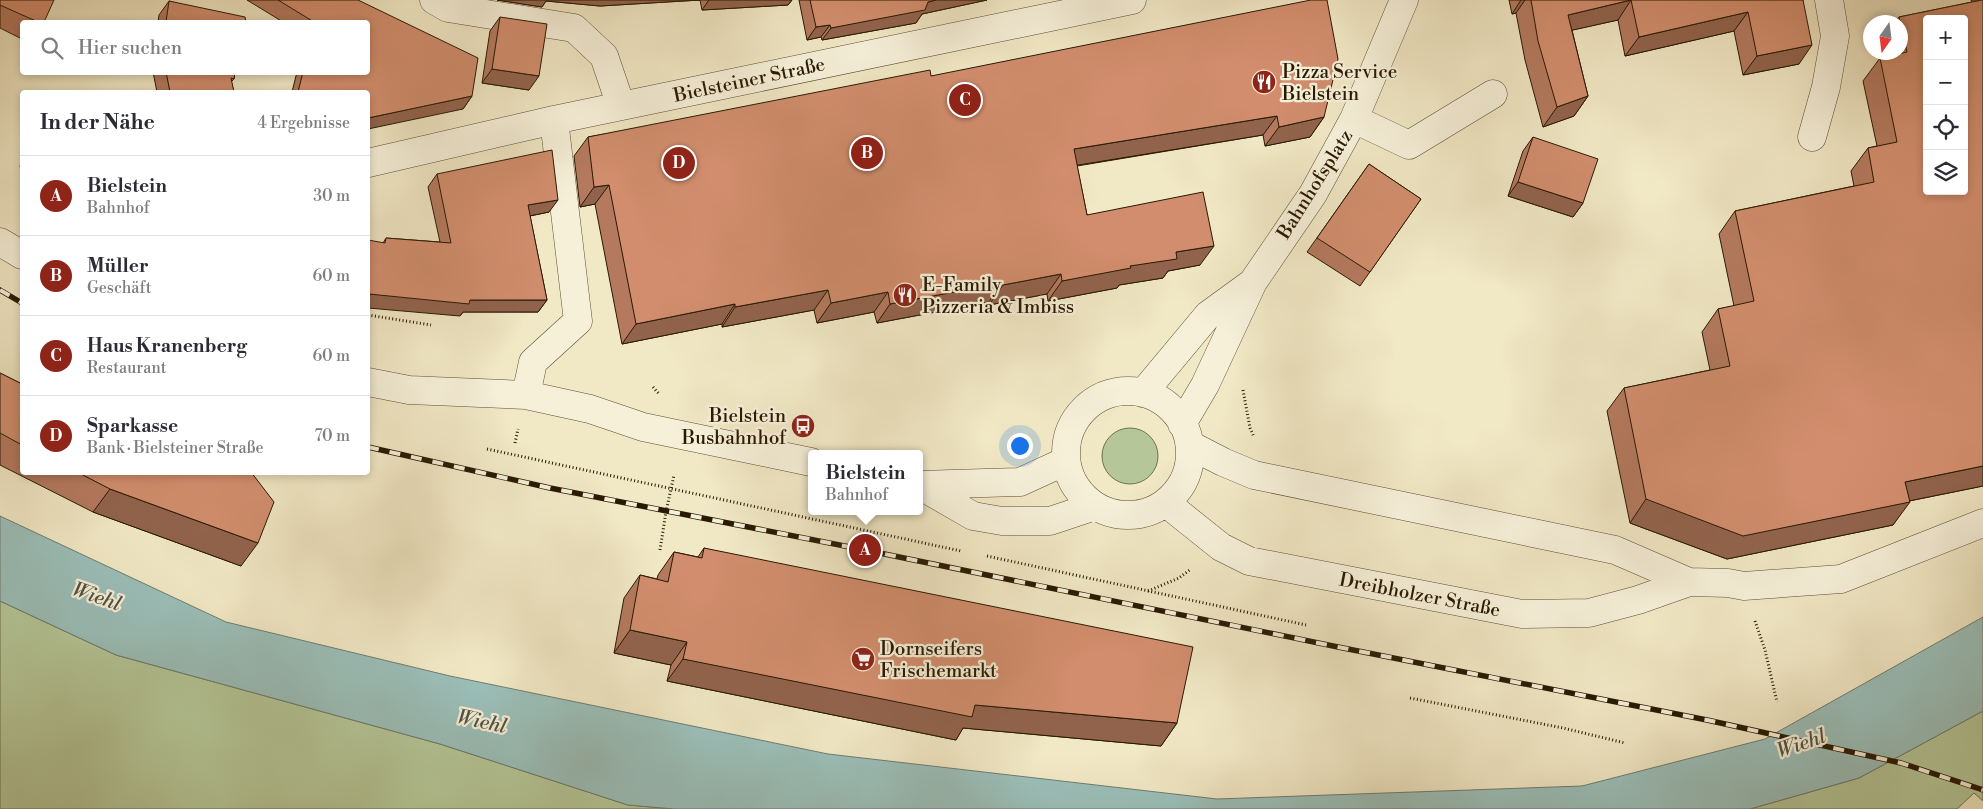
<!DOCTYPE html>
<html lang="de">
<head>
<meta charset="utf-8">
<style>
	body { margin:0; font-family:"Libre Bodoni",serif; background:#f2f2f3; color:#2b2b33 }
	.controls { position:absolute; right:15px; top:15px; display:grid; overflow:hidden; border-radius:5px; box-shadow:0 2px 8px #0003 }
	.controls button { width:45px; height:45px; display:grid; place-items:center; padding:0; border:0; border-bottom:1px solid #e1e1e2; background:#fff; color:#2b2b33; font:25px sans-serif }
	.compass { position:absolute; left:1863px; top:15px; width:45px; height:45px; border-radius:50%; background:#fff; box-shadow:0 2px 8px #0003; rotate:194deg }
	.you { position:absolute; left:1019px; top:445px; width:18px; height:18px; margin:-12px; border:4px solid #fff; border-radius:50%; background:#1a73e8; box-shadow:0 0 0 8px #1a73e833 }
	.badge { display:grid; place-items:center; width:32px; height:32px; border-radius:50%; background:#8f2418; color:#fff; font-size:16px; font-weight:700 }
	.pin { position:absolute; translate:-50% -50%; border:2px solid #fff; box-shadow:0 1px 5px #0006 }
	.popup { position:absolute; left:808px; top:450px; width:115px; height:65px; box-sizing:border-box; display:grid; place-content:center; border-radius:5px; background:#fff; filter:drop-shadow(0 1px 4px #0005); font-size:16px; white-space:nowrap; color:#7c7c81 }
	.popup b { font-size:19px; color:#2b2b33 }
	.popup::after { content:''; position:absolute; left:50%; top:100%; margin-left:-10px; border:10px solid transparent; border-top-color:#fff }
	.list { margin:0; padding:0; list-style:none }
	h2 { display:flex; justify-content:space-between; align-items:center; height:65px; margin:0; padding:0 20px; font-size:21px }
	h2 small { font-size:16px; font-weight:400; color:#7c7c81 }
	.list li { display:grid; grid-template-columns:32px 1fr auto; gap:15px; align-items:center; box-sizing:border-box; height:80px; padding:0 20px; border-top:1px solid #e1e1e2 }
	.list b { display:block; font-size:19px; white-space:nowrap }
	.list p { margin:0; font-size:16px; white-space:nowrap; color:#7c7c81 }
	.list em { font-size:16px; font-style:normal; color:#7c7c81 }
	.icon { flex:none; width:28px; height:28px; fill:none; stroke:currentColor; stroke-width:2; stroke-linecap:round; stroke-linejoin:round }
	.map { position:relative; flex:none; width:1983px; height:809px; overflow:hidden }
	.search { position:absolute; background:#fff; box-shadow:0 2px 8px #0003; left:20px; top:20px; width:350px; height:55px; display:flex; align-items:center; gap:12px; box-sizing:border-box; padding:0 18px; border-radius:5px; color:#7c7c81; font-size:19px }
	.panel { position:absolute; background:#fff; box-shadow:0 2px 8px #0003; left:20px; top:90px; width:350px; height:385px; border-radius:5px }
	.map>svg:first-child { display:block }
	.green { fill:#b5c798; stroke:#6f704d }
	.water { fill:#9bbfb9; stroke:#6d7d70 }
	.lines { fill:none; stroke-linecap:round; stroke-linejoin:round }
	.minor-casing { stroke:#5b4d33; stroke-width:29 }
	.path { stroke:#291902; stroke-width:3; stroke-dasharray:1 2.5; stroke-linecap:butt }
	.minor { stroke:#f6f0d9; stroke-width:28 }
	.rail-casing { stroke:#291902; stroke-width:5.5 }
	.rail { stroke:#f6f0d9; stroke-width:4; stroke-dasharray:11; stroke-linecap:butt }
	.wall { fill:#b4795e; stroke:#291902 }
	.shaded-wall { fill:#92634c; stroke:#291902 }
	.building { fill:#d18d6d; stroke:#291902; fill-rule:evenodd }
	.labels { text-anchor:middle; stroke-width:4.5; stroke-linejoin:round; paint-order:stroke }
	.poi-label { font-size:19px; fill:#291902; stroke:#f6f0d9; text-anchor:start }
	.street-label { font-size:19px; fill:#291902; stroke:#f6f0d9 }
	.water-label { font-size:20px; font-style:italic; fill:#515342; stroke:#f6f0d9 }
</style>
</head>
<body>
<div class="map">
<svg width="1983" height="809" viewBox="0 0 1983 809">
	<rect width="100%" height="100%" fill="#f1e8c5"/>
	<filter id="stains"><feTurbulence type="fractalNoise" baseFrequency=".004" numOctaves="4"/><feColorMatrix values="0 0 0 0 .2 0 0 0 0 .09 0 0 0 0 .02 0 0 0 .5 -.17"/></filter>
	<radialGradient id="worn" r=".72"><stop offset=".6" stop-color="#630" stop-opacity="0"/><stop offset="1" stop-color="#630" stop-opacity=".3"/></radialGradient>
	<path class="green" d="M1102 456a28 28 0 1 1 56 0a28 28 0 1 1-56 0Z
		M0,601L116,655L440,744L628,805L674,809H0Z
		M1983,711V801L1974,793L1957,809H1750L1859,778Z"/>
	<path class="water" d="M0,516L226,622L450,676L828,754L1217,799L1582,786L1765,739L1983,617V711L1859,778L1750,809H674L628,805L440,744L116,655L0,601Z"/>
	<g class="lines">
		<g class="minor-casing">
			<path id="minor" d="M434,0L448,8L574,28L604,56L621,106
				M1354,119L1409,145L1493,94
				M1812,137L1826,87L1835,36L1829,0
				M368,163L554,120L1132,0
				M0,242L22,255
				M368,382L409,390L526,395L590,409L643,427L811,462
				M1066 453a62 62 0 1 1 124 0a62 62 0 1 1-124 0Z
				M1143,393L1208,315L1252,283
				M526,395L533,362L578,321L554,120
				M1182,424L1205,385L1253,282L1313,194L1354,119L1404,0
				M1190,445L1223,462L1254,475L1615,550L1689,582
				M919,485L973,516L1002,521H1050L1095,506
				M919,485L1020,482L1066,461
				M1166,503L1221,547L1249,561L1522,614L1589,613L1638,600L1689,582L1728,583L1744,586L1841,579L1983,523"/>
		</g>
		<path class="path" d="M368,315L431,325
			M653,387L659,394
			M1243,390L1250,428L1254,437
			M515,443L518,429
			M487,449L961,551
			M660,550L666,512L674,475
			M987,556L1306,625
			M1148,591L1179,578L1191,569
			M1755,621L1765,650L1777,702
			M1410,698L1563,728L1625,743"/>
		<use href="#minor" class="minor"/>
		<g class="rail-casing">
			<path id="rail" d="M0,290L22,303
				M368,447L550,488L865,550L1338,647L1707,720L1901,763L1983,790"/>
		</g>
		<use href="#rail" class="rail"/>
	</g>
	<path class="wall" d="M0,0L44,22H22V39L0,28Z
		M247,0H358L472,96L463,109L368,92H292L297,72H368V22H283Z
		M497,0H792L788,5L702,10L700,0L600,6L546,1L542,7Z
		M799,0H987L922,14L916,23L822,40L821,37L807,40Z
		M1509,0H1803L1799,64L1743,75L1734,31L1625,56L1618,20L1572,30L1588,96L1574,116L1543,127L1525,60L1516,13L1512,14Z
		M1971,0H1983V486L1909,501L1893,525L1727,559L1630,523L1607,411L1624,388L1710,370L1702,332L1718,309L1734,306L1719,234L1735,211L1854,186L1851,171L1868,148L1877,146L1863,81L1880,58L1886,56V52H1900V22H1895L1899,17L1972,2Z
		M169,1L246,22H158L159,15Z
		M500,17L529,90L482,83L490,31Z
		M153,72H235L234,79L231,82L234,92H157Z
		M931,76L1324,117L1310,137L1265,146L1263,135L1077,166L1087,215L1200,265L1168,271L1163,278L1119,285L1117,288L1048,301L1047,294L989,305V302L877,323L874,312L817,323L814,310L722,327V324L622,344L595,204L580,207L574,156L588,137Z
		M1533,137L1583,203L1573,217L1508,196L1523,151Z
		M22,157V168L20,167Z
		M1369,164L1421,199L1360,286L1307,252Z
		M437,174L549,212L530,216L547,300L538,312H463L460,316L383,243L386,238L440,242L428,187Z
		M0,373L22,384V472H251L241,566L93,512L0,465Z
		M704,548L1177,723L1161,746L963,728L956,740L667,681L671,665L614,653L624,598L640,575L657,579L658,575L674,552L698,557Z"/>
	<path class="shaded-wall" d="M497,0H700L600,6L546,1L542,7Z
		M709,0H792L788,5L702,10Z
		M936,0H987L922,14L916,23L822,40L831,28Z
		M1521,0H1525L1516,13L1512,14Z
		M1631,0L1618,20L1555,34L1568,15Z
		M1748,12L1734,31L1625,56L1639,37Z
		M830,25L821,37L807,40L816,27Z
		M1812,45L1799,64L1743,75L1757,56Z
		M492,69L539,76L529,90L482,83Z
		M472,96L463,109L368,129V118Z
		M1588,96L1574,116L1543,127L1557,107Z
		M1277,116L1263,135L1060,168L1074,149Z
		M1324,117L1310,137L1265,146L1279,127Z
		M1518,182L1583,203L1573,217L1508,196Z
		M609,185L595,204L580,207L594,187Z
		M558,200L549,212L519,218L528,205Z
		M1214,246L1200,265L1168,271L1163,278L1119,285L1117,288L1048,301L1062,281L1130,266L1176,252Z
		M1061,274L1047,294L989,305L1003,285Z
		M1002,283L989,302L877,323L890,304Z
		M828,290L814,310L722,327L735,307Z
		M888,292L874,312L817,323L831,303Z
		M369,294L470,300H547L538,312H463L460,316L368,308V296Z
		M735,304L722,324L622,344L636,324Z
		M1983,466V486L1889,505L1905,482Z
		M110,489L258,543L241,566L93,512Z
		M1646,499L1910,502L1893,525L1727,559L1630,523Z
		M630,630L687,642L671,665L614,653Z
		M683,659L975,705L1177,723L1161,746L963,728L956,740L667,681Z"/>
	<path class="building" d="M0,0H54L44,22H38L0,5Z
		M278,0H358L478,58L472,96L368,118V92H298L303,72H368V22H314Z
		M810,0H936L928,2L925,10L831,28L830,25L816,27Z
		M1311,0H1327L1338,59L1324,117L1279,127L1277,116L1074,149L1087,215L1203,192L1214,246L1176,252L1177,259L1130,266L1131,268L1062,281L1061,274L1003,285L1002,283L890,304L888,292L831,303L828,290L735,307V304L636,324L609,185L594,187L588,137L930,70L931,76Z
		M1531,0H1803L1812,45L1757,56L1748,12L1639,37L1631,0L1568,15L1588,96L1557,107L1538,41Z
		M1982,0H1983V466L1905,482L1910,502L1743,536L1646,499L1624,388L1730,366L1718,309L1754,301L1735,211L1874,182L1868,148L1897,142L1880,58L1907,52L1899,17ZM1927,19H1964V191H1927Z
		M169,1L245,17L246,22H166Z
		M500,17L547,24L539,76L492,69Z
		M166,72H235L234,79L231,78L234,92H170Z
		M1533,137L1598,159L1583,203L1518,182Z
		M552,150L558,200L528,205L547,300H470L469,304L369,294L368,299V240L385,243L386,238L451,243L437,174Z
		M1369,164L1421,199L1370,272L1317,238Z
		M0,373L22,384V445L0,433Z
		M77,472H251L274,502L258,543L110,489Z
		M704,548L1193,647L1177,723L975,705L972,717L683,659L687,642L630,630L640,575L668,582L674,552L702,558Z"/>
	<defs>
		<g id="restaurant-disc" transform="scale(1.25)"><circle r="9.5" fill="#8f2418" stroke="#f6f0d9"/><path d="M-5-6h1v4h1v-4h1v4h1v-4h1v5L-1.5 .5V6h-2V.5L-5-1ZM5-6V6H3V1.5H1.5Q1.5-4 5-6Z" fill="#fff"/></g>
		<g id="bus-disc" transform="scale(1.25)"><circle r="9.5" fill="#8f2418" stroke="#f6f0d9"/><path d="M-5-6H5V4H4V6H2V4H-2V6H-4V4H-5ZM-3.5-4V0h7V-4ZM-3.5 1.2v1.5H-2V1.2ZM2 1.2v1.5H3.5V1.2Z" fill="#fff"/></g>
		<g id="supermarket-disc" transform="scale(1.25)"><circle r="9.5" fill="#8f2418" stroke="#f6f0d9"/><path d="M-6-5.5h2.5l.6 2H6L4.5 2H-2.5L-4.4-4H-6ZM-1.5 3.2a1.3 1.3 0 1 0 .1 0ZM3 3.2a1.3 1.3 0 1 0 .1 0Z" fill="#fff"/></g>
	</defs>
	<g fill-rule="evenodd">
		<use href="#restaurant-disc" x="1264" y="82"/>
		<use href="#restaurant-disc" x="905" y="295"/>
		<use href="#bus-disc" x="803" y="426"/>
		<use href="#supermarket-disc" x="863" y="659"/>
	</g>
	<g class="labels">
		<g class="poi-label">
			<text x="1282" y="78">Pizza Service<tspan x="1282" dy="22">Bielstein</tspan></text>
			<text x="922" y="291">E-Family<tspan x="922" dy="22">Pizzeria &amp; Imbiss</tspan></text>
			<text x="786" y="422" text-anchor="end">Bielstein<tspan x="786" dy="22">Busbahnhof</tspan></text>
			<text x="880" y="655">Dornseifers<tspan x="880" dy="22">Frischemarkt</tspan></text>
		</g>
		<g class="street-label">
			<text transform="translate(749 79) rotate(-12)" y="7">Bielsteiner Straße</text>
			<text transform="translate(1314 184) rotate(-58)" y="7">Bahnhofsplatz</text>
			<text transform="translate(1420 594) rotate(11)" y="7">Dreibholzer Straße</text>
		</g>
		<g class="water-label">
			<text transform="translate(97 596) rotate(19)" y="7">Wiehl</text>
			<text transform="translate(482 721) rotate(12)" y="7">Wiehl</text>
			<text transform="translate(1801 743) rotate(-19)" y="7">Wiehl</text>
		</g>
	</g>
	<rect width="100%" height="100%" filter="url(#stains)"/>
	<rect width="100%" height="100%" fill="url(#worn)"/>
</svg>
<div class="controls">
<button>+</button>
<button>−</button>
<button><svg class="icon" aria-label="locate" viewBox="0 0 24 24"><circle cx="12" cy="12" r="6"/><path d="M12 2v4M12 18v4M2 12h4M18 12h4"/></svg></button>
<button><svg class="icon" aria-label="layers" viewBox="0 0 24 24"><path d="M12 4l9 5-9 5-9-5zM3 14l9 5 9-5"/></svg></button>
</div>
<svg class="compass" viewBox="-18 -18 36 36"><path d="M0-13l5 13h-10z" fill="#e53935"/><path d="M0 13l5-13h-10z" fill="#7c7c81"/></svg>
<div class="you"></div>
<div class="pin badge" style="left:865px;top:550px">A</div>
<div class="popup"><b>Bielstein</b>Bahnhof</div>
<div class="pin badge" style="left:867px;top:153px">B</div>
<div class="pin badge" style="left:965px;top:100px">C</div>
<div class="pin badge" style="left:679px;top:163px">D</div>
<div class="search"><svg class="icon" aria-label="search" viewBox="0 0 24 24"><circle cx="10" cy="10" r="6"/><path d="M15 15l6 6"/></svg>Hier suchen</div>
<section class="panel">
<h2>In der Nähe<small>4 Ergebnisse</small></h2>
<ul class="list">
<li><span class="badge">A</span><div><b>Bielstein</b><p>Bahnhof</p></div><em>30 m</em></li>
<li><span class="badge">B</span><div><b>Müller</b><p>Geschäft</p></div><em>60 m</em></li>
<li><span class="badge">C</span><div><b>Haus Kranenberg</b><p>Restaurant</p></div><em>60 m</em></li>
<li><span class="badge">D</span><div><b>Sparkasse</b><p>Bank · Bielsteiner Straße</p></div><em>70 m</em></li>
</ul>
</section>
</div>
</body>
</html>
